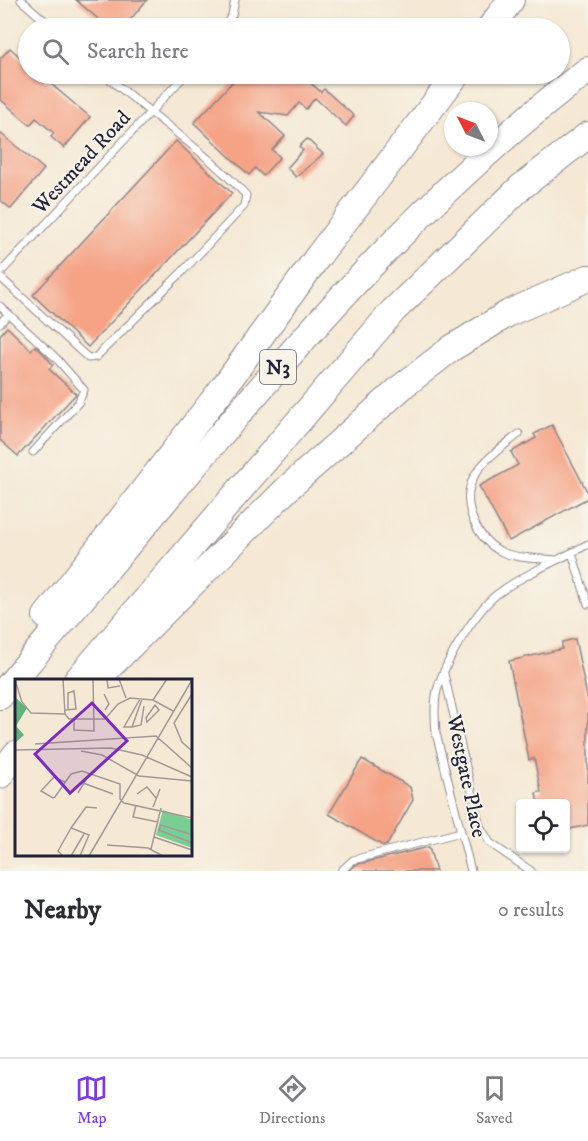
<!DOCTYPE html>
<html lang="en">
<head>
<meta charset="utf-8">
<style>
	body { margin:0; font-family:"IM FELL DW Pica",serif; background:#f7f7f7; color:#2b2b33 }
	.controls { position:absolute; right:18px; bottom:18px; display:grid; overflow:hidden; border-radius:6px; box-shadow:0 2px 4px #0004 }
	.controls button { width:54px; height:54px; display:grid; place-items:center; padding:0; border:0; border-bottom:2px solid #e1e1e2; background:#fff; color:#2b2b33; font:30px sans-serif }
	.compass { position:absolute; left:444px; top:102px; width:54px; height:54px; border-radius:50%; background:#fff; box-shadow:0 2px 4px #0004; rotate:312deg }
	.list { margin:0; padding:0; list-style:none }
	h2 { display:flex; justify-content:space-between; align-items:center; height:78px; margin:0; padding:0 24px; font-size:26px }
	h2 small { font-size:20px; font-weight:400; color:#7c7c81 }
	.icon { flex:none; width:33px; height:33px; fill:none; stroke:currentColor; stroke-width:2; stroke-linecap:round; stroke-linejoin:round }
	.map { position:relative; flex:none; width:588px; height:871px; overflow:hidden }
	.search { position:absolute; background:#fff; box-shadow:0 2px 4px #0004; left:18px; right:18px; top:18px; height:66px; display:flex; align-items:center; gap:15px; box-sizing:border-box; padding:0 21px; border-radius:33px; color:#7c7c81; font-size:22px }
	.sheet { height:186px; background:#fff }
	nav { display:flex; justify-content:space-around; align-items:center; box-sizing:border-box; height:84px; border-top:2px solid #e1e1e2; background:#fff; font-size:16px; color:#7c7c81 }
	nav a { display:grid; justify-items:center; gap:3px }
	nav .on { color:#7c3aed }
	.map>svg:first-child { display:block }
	.building { fill:#f5a285 }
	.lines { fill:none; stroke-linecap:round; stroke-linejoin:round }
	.lane-casing { stroke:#8c8588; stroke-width:9 }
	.highway-casing { stroke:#8c8588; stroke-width:28 }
	.lane { stroke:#fff; stroke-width:7 }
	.highway { stroke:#fff; stroke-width:26 }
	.labels { text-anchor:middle; stroke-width:4.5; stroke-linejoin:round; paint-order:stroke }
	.shield { fill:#f7f3e8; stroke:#62616f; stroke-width:1.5 }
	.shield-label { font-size:20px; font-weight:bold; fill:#22223b }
	.street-label { font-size:21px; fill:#22223b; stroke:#f7f3e8 }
	.inset-road { fill:none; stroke:#a19997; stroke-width:1.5 }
	.view { fill:#7b2cbf; fill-opacity:0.15; stroke:#7b2cbf; stroke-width:3 }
	.inset-edge { fill:none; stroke:#22223b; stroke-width:3 }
</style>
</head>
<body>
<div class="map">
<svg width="588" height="871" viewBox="0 0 588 871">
	<rect width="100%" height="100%" fill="#f7f3e8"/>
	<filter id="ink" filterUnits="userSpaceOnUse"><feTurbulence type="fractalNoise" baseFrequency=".0167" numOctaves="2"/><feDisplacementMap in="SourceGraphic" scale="12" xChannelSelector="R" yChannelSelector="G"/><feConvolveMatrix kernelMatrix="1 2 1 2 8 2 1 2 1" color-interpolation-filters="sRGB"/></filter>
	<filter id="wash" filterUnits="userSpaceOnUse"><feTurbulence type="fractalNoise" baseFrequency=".008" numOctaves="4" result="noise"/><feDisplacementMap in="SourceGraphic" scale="24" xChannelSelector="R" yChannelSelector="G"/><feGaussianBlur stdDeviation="1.35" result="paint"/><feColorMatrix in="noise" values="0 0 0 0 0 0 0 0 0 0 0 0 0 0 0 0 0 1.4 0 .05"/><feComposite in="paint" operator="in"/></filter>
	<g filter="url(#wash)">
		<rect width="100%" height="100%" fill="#f5e8d4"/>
		<g id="blocks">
			<path class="building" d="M76,0H147L123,28H109Z
				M10,48L28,64V74H39L90,117L64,148L51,137L54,133L36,118L30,125L0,99V59Z
				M240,74H300L321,92L324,89L354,116L346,126L315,98L306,109L299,103L288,116L259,112L285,136L272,150L280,157L263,176L255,168L249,175L194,123Z
				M0,133L44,169L11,209L0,200Z
				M307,139L323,154L296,177L287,168L303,150L299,147Z
				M176,141L232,193L88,347L33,295Z
				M7,327L31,350L35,346L43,353L53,365L49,369L76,394L18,456L0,440V335Z
				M552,425L588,493V498L509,541L479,486L518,465L511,452L536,438L534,434Z
				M575,639L588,701V825L566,830V804H538L536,793L541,792L534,758L529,760L509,661L562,649V642Z
				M362,759L410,787L413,800L387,845L383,846L329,814Z
				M429,847L436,871H349L355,865Z"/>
		</g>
	</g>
	<g filter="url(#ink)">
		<use href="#blocks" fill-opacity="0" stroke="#8c8588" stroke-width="1.5"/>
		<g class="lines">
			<g class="lane-casing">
				<path id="lane" d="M21,0L53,28
					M224,28L232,15L235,0
					M0,273L186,74
					M0,277L88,358L96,357L181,273L244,206L246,195C203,149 151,115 104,74
					M0,306L56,358L84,390L78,403L33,452
					M0,323L9,314
					M519,434C488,458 455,478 474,522C480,535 489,546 502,552C517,559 540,558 556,560
					M572,553L588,604
					M444,674L480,826L490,843L531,871
					M341,871L353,860L461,832
					M471,871L436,733C435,721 434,708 436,696C440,669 474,613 496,595C523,574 558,561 588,544"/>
			</g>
			<g class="highway-casing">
				<path id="highway" d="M490,28L511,0
					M46,616L226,384L319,255L457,74
					M100,676L288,488L404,385L452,348L509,313L588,278
					M77,680L393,311L521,187L588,135
					M0,696C65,619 130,541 196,464C316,321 438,183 588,70
					M0,775L16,754"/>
			</g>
			<use href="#lane" class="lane"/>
			<use href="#highway" class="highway"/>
		</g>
	</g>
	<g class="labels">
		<rect class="shield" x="260" y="350" width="36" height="34" rx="4.5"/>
		<g class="shield-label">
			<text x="278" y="374">N3</text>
		</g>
		<g class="street-label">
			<text transform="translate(81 162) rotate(-47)" y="7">Westmead Road</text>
			<text transform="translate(467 776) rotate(78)" y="7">Westgate Place</text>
		</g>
	</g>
	<g transform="translate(15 679)">
		<rect width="177" height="177" fill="#f5e8d4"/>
		<path d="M148,131L177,141V169L141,156Z" fill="#79cf93"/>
		<path d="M0,18L12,29L1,47L9,56L0,64Z" fill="#62b27d"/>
		<path class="inset-road" d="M48,0L50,35L54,40H90L103,25L115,19L138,21L158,32M92,0L93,9L105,7M104,0L111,19M0,1L7,23L16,34L50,35M89,15L94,25L90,31M177,15L159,44L167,63L177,72M125,20L109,48H117L127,20M138,21L152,0M140,26L144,31L132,43L131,39ZM50,31L61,30L59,12L53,14V31M59,40V51L79,52L78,0M117,48L126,46L129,27M20,65L141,57L177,89M0,71L96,69L127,76L177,98M66,72L87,76L124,97L177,102M50,103L39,98L26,112L38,119L40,118L56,95L67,92L105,105V120L109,124L177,139M68,104L98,115M63,114L75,94M122,115L132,108L141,119M121,126L118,138L143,143M138,128L145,110M175,155L146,146L144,151L177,164M139,158L177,171M92,166L133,169L148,177M136,170L146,129M48,177L43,172L56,149M56,177L69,155M65,177L74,156L56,149L71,128L82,129M74,177L177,1"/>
		<path class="view" d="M77,24L112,62L55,114L20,75Z"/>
		<rect width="177" height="177" class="inset-edge"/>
	</g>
</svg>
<div class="controls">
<button><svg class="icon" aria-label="locate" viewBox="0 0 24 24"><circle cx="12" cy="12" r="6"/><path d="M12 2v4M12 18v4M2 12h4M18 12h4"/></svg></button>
</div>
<svg class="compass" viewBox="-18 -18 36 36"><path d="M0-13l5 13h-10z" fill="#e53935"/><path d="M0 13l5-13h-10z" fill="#7c7c81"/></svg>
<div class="search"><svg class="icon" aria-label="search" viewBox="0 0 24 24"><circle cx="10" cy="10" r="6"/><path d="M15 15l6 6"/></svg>Search here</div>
</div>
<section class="sheet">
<h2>Nearby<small>0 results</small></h2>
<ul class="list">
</ul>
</section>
<nav>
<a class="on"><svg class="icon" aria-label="map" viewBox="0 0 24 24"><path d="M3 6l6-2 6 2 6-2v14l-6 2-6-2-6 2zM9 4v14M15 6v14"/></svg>Map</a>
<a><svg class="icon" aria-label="directions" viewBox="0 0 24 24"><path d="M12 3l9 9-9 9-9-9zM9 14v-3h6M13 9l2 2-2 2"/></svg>Directions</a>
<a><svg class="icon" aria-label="saved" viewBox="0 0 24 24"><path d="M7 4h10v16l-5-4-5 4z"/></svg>Saved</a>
</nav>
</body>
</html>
